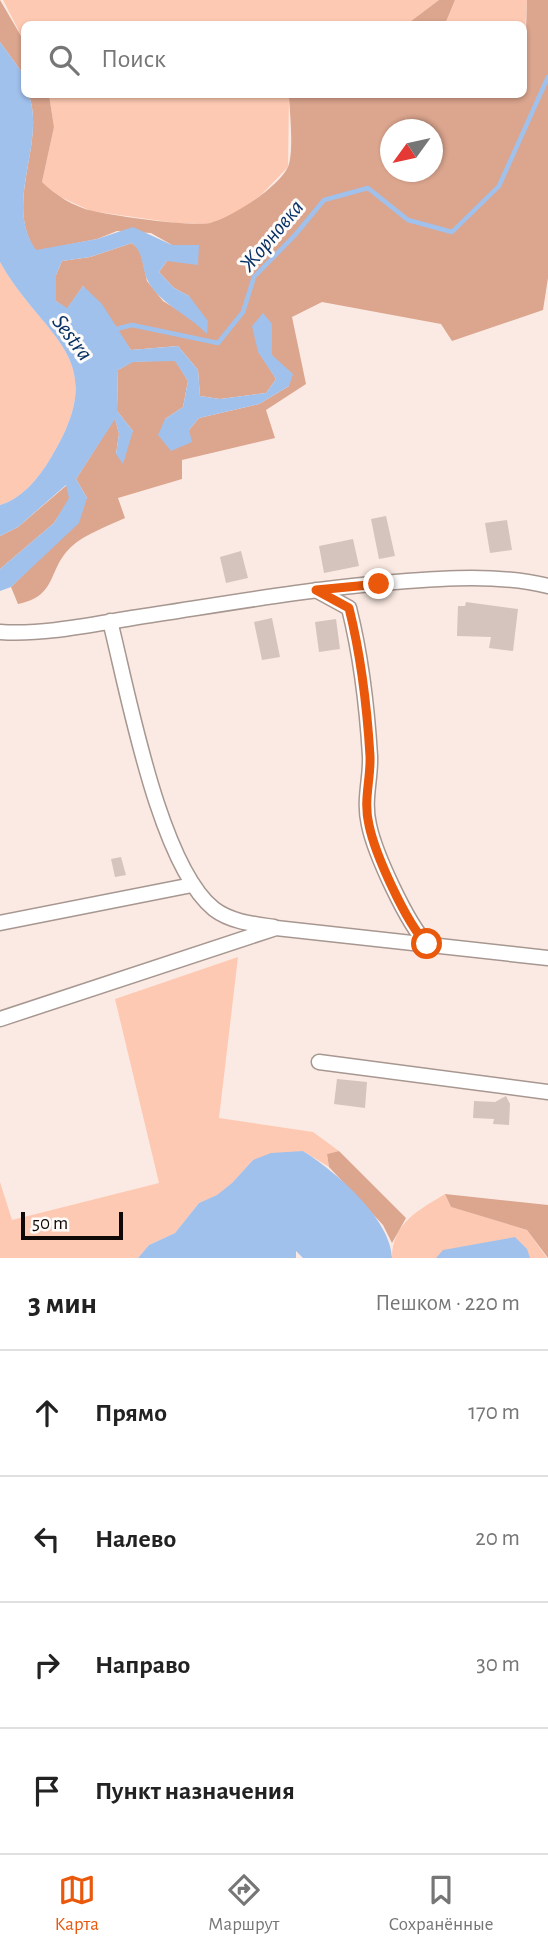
<!DOCTYPE html>
<html lang="ru">
<head>
<meta charset="utf-8">
<style>
	body { margin:0; font-family:"Alegreya Sans",sans-serif; background:#f6f6f6; color:#222 }
	.compass { position:absolute; left:380px; top:119px; width:63px; height:63px; border-radius:50%; background:#fff; box-shadow:0 2px 5px #0004; rotate:237deg }
	.scale { position:absolute; left:21px; bottom:18px; width:102px; box-sizing:border-box; padding-left:7px; border:4px solid #0f0a08; border-top:0; font-size:19px; line-height:24px; white-space:nowrap; color:#0f0a08; -webkit-text-stroke:5px #fefbf9; paint-order:stroke }
	.stop { position:absolute; width:21px; height:21px; margin:-16px; border:5px solid #ea580c; border-radius:50%; background:#fff }
	.stop.end { background:#ea580c; border-color:#fff; box-shadow:0 2px 7px #0008 }
	.list { margin:0; padding:0; list-style:none }
	h2 { display:flex; justify-content:space-between; align-items:center; height:91px; margin:0; padding:0 28px; font-size:30px }
	h2 small { font-size:23px; font-weight:400; color:#767676 }
	.list li { display:grid; grid-template-columns:46px 1fr auto; gap:21px; align-items:center; box-sizing:border-box; height:126px; padding:0 28px; border-top:2px solid #e0e0e0 }
	.list b { display:block; font-size:26px; white-space:nowrap }
	.list em { font-size:23px; font-style:normal; color:#767676 }
	.icon { flex:none; width:38px; height:38px; fill:none; stroke:currentColor; stroke-width:2; stroke-linecap:round; stroke-linejoin:round }
	.map { position:relative; flex:none; width:548px; height:1258px; overflow:hidden }
	.search { position:absolute; background:#fff; box-shadow:0 2px 5px #0004; left:21px; right:21px; top:21px; height:77px; display:flex; align-items:center; gap:18px; box-sizing:border-box; padding:0 24px; border-radius:10px; color:#767676; font-size:26px }
	.sheet { height:595px; background:#fff }
	nav { display:flex; justify-content:space-around; align-items:center; box-sizing:border-box; height:98px; border-top:2px solid #e0e0e0; background:#fff; font-size:19px; color:#767676 }
	nav a { display:grid; justify-items:center; gap:4px }
	nav .on { color:#ea580c }
	.map>svg:first-child { display:block }
	.green { fill:#fec9b2 }
	.forest { fill:#dba58e; fill-rule:evenodd }
	.water { fill:#a1c1ed }
	.lines { fill:none; stroke-linecap:round; stroke-linejoin:round }
	.stream { stroke:#a1c1ed; stroke-width:4.5 }
	.building { fill:#d4c4bd }
	.minor-casing { stroke:#a79791; stroke-width:17 }
	.minor { stroke:#fff; stroke-width:14 }
	.route { stroke:#ea580c; stroke-width:9 }
	.labels { text-anchor:middle; stroke-width:6; stroke-linejoin:round; paint-order:stroke }
	.water-label { font-size:23px; font-style:italic; fill:#073064; stroke:#fefbf9 }
</style>
</head>
<body>
<div class="map">
<svg width="548" height="1258" viewBox="0 0 548 1258">
	<rect width="100%" height="100%" fill="#fbeae3"/>
	<path class="green" d="M3,0H439L407,24H24V41Z
		M455,0H527L524,49V24H445Z
		M49,95H292L289,98L288,167L261,195L230,217L207,224L176,223L91,211L54,194L42,182L54,127Z
		M0,262C42,338 112,355 53,454C41,475 24,498 0,505Z
		M238,957L219,1118L313,1132L339,1151L327,1154L329,1167L303,1151L253,1160L232,1183L218,1195L199,1203L175,1233L149,1245L138,1258H0V1182L12,1220L159,1183L115,999Z
		M445,1194L451,1207L527,1230L547,1258H392C392,1223 419,1210 445,1194Z"/>
	<path class="forest" d="M0,0L24,41V81L21,71L0,42Z
		M439,0H455L445,24H407Z
		M527,0H548V278L543,310L452,341L441,324L322,302L292,317L306,384L266,410L275,438L182,460V479L118,498L125,518C108,526 85,534 71,547C47,570 58,596 18,604L11,587L43,555L87,498L76,479L115,418L119,434L116,454L133,431L117,411L118,370L132,362L175,360L188,381L183,407L165,419L189,430L199,418L259,404L289,386L272,355V324L259,352L276,379L266,393L220,399L200,396L198,370L178,346L131,350L83,286L67,309L56,301V275L62,261L90,257L132,243L140,250L147,281L163,301L191,318L207,333L189,296L174,288L159,272L167,261L199,245H172L151,233L117,231L97,239L36,251C3,203 46,145 29,95H49L54,127L42,182C55,195 74,207 93,211C114,216 192,227 210,223C231,218 279,187 288,167C294,152 290,114 289,97L292,95L524,94ZM391,130H433V172H391Z
		M67,485L70,498L54,523L0,569V536L18,527Z
		M339,1151L406,1218L392,1243L383,1225L329,1167L327,1154Z
		M445,1194L548,1205V1258L527,1230L451,1207Z"/>
	<path class="water" d="M0,42L21,71L24,94L29,95C46,145 3,203 36,250L97,239L133,227L172,245H199L198,265L167,261L159,272L174,288L189,296L208,321L207,334C189,315 162,305 149,283C141,269 145,254 132,243L90,257L62,261L56,275V301L67,308L83,286L102,304L131,350L178,346L198,370L200,396L220,399L266,393L276,379L258,352L252,326L263,313L272,324V355L293,374L289,386L259,404L199,418L189,430L192,442L171,451L158,435L165,419L183,407L188,381L175,361L133,362L118,370L117,411L133,431L123,464L116,454L119,434L115,419L76,479L87,498L79,523L11,587L0,591V569L54,523L69,498L66,485L18,527L0,536V505C24,498 41,475 53,454C112,355 42,338 0,262Z
		M303,1151C335,1171 391,1219 392,1258H303L296,1251V1258H138L149,1245L175,1233L199,1203L217,1195L232,1183L253,1160L271,1153Z
		M515,1237L527,1249L530,1258H436L443,1250Z"/>
	<g class="lines">
		<path class="stream" d="M112,330L132,325L218,343L243,312L254,277L295,235L324,200L368,188L408,220L452,232L499,186L548,77"/>
	</g>
	<path class="building" d="M386,516L395,556L379,559L371,519Z
		M507,520L512,550L490,553L485,523Z
		M353,539L359,566L324,573L319,546Z
		M241,551L248,578L226,583L220,557Z
		M466,602L518,609L513,651L489,648L491,637L457,636L458,606H465Z
		M272,618L280,657L262,660L254,622Z
		M336,619L340,649L319,652L315,622Z
		M121,857L126,875L115,877L111,859Z
		M337,1079L367,1082L365,1108L334,1104Z
		M506,1096L510,1104L509,1125L493,1124L494,1119L473,1118L474,1101L495,1102Z"/>
	<g class="lines">
		<g class="minor-casing">
			<path id="minor" d="M316,590L349,608C361,656 367,706 370,756C371,779 363,800 369,825C375,854 407,923 427,944
				M110,621C128,692 159,865 214,909C231,922 254,924 274,927
				M0,632C43,635 89,625 132,618C219,605 306,589 395,582C445,578 499,574 548,586
				M0,923L192,885
				M0,1019L276,928L548,958
				M319,1062L548,1092"/>
		</g>
		<use href="#minor" class="minor"/>
	</g>
	<g class="lines">
		<path class="route" d="M379,584L316,590L349,608C361,656 367,706 370,756C371,779 363,800 369,825C375,854 406,923 427,944"/>
	</g>
	<g class="labels">
		<g class="water-label">
			<text transform="translate(271 235) rotate(-50)" y="8">Жорновка</text>
			<text transform="translate(73 337) rotate(53)" y="8">Sestra</text>
		</g>
	</g>
</svg>
<svg class="compass" viewBox="-18 -18 36 36"><path d="M0-13l5 13h-10z" fill="#e53935"/><path d="M0 13l5-13h-10z" fill="#767676"/></svg>
<div class="scale">50 m</div>
<div class="stop" style="left:427px;top:944px"></div>
<div class="stop end" style="left:379px;top:584px"></div>
<div class="search"><svg class="icon" aria-label="search" viewBox="0 0 24 24"><circle cx="10" cy="10" r="6"/><path d="M15 15l6 6"/></svg>Поиск</div>
</div>
<section class="sheet">
<h2>3 мин<small>Пешком · 220 m</small></h2>
<ul class="list">
<li><svg class="icon" aria-label="ahead" viewBox="0 0 24 24"><path d="M12 20V5M6 11l6-6 6 6"/></svg><div><b>Прямо</b></div><em>170 m</em></li>
<li><svg class="icon" aria-label="left" viewBox="0 0 24 24"><path d="M17 20v-9H6M10 6l-5 5 5 5"/></svg><div><b>Налево</b></div><em>20 m</em></li>
<li><svg class="icon" aria-label="right" viewBox="0 0 24 24"><path d="M7 20v-9h11M14 6l5 5-5 5"/></svg><div><b>Направо</b></div><em>30 m</em></li>
<li><svg class="icon" aria-label="arrive" viewBox="0 0 24 24"><path d="M6 21V4h12l-3 4 3 4H6"/></svg><div><b>Пункт назначения</b></div></li>
</ul>
</section>
<nav>
<a class="on"><svg class="icon" aria-label="map" viewBox="0 0 24 24"><path d="M3 6l6-2 6 2 6-2v14l-6 2-6-2-6 2zM9 4v14M15 6v14"/></svg>Карта</a>
<a><svg class="icon" aria-label="directions" viewBox="0 0 24 24"><path d="M12 3l9 9-9 9-9-9zM9 14v-3h6M13 9l2 2-2 2"/></svg>Маршрут</a>
<a><svg class="icon" aria-label="saved" viewBox="0 0 24 24"><path d="M7 4h10v16l-5-4-5 4z"/></svg>Сохранённые</a>
</nav>
</body>
</html>
